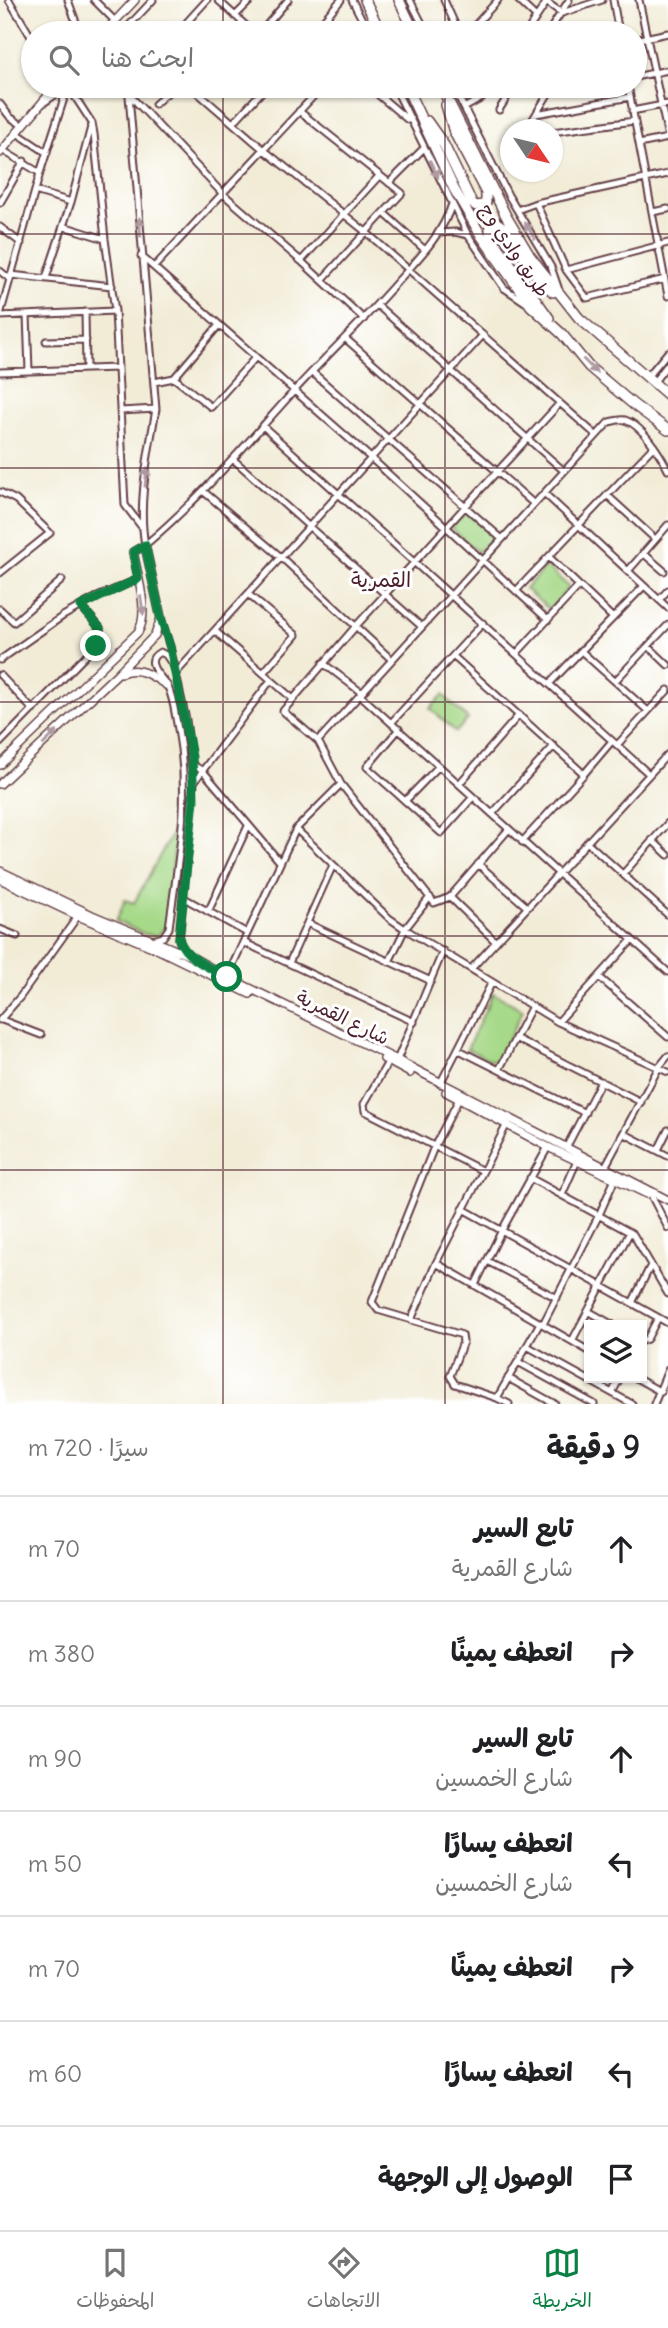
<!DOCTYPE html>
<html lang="ar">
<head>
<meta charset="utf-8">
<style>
	body { margin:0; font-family:Delius,"Playpen Sans Arabic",sans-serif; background:#f2f2f2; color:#202124; direction:rtl }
	.controls { position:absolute; right:21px; bottom:21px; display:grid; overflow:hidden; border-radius:0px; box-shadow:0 2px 5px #0004 }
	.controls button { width:63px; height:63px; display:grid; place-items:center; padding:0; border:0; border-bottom:2px solid #e0e0e0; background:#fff; color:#202124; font:35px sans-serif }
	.compass { position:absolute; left:500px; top:119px; width:63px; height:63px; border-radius:50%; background:#fff; box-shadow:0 2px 5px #0004; rotate:125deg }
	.stop { position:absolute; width:21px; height:21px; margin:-16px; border:5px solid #0b8043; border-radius:50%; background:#fff }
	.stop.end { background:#0b8043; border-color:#fff; box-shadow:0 2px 7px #0008 }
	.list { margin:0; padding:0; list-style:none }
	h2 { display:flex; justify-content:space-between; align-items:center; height:91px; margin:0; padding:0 28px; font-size:30px }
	h2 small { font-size:23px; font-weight:400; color:#757577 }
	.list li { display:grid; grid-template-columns:46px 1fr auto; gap:21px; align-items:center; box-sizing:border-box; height:105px; padding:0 28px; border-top:2px solid #e0e0e0 }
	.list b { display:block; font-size:26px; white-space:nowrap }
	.list p { margin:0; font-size:23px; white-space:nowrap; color:#757577 }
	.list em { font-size:23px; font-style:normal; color:#757577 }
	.icon { flex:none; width:38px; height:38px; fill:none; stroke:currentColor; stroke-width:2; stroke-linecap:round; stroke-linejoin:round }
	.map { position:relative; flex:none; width:668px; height:1404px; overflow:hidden; direction:ltr }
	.search { position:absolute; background:#fff; box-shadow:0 2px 5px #0004; left:21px; right:21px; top:21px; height:77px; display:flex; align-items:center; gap:18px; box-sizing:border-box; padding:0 24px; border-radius:38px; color:#757577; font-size:26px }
	.sheet { height:826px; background:#fff }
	nav { display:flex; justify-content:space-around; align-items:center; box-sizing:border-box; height:98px; border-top:2px solid #e0e0e0; background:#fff; font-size:19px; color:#757577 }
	nav a { display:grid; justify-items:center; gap:4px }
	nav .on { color:#0b8043 }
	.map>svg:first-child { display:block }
	.green { fill:#a6d988; stroke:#787c5a; stroke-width:2 }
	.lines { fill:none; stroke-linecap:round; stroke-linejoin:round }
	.minor-casing { stroke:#633e45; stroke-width:9 }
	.tertiary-casing { stroke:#633e45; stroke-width:10 }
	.primary-casing { stroke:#633e45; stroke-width:12 }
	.minor { stroke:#fff; stroke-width:5 }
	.tertiary { stroke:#fff; stroke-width:7 }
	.primary { stroke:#fff; stroke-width:9 }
	.oneway { fill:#ae9aa0 }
	.route { stroke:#0b8043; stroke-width:9 }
	.grid { fill:none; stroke:#4a1f2b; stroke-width:2; stroke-opacity:0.55 }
	.labels { text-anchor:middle; stroke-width:6; stroke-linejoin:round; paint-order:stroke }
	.street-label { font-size:19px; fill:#4a1f2b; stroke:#fff }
	.neighbourhood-label { font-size:21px; fill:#4a1f2b; stroke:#fff }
</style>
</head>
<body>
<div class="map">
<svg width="668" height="1404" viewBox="0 0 668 1404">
	<rect width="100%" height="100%" fill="#fff"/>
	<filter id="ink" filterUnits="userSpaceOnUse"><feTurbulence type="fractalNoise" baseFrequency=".0143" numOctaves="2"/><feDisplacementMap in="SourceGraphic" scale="14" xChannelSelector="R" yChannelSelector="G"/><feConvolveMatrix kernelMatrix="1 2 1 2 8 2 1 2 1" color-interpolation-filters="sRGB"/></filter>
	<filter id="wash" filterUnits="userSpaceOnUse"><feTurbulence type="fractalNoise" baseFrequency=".00686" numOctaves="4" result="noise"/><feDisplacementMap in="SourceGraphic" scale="28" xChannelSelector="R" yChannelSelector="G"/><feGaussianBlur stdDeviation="1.57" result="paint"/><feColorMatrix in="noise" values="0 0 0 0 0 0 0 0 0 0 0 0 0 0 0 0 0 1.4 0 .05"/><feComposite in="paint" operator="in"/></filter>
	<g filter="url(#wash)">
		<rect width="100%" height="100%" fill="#f2ecd7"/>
		<path class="green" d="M466,512L494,535L478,552L451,528Z
			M546,566L569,587L550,610L525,589Z
			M443,695L468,719L456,732L430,708Z
			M176,826L167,927L156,936L144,934L116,921L125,900L134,903Z
			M493,993L523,1010L497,1063L467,1049Z"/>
	</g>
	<g filter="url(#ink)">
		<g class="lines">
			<g class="minor-casing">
				<path id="minor" d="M9,0L33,40
					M68,0L80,33
					M94,0L115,21
					M218,0L254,33
					M352,0L369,33
					M410,0L427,33
					M444,0L459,33
					M518,0L536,17
					M613,0L619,33
					M639,0L668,137
					M546,2L562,13L602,0
					M235,16L251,0
					M187,22L199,33
					M122,33L153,0
					M177,33L207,0
					M260,33L288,0
					M312,33L341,0
					M468,33L498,0
					M526,33L548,0
					M548,33L569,0
					M605,33L618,29
					M635,40L668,33
					M635,77L668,70
					M68,86L92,123L94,134L105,239L115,311L125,505L141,526
					M121,86L222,193L301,261L364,319
					M190,86L264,150L366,232L596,435
					M368,86L408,120
					M394,86L468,235L504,288L525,302
					M453,86L508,195L551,267L558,287
					M628,86L668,296
					M129,96L156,409C149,452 137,501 145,545C200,499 246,444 294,391C328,354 364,320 397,282C419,258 442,235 452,204
					M0,104L10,117L22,125
					M42,104L68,86
					M155,104L175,86
					M464,108L482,98L491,86
					M499,110L514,86
					M299,111L402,193L322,280
					M632,111L668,104
					M536,114L630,97
					M533,119L553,86
					M233,123L267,86
					M552,132L634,121
					M17,133L47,153
					M639,144L668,138
					M2,150L40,173
					M389,183L424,148
					M35,191L71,202
					M0,203L24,161
					M536,203L566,270L587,298L665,279
					M517,210L536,203L668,174
					M652,212L668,209
					M384,213L425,250
					M63,226L105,239
					M0,227L21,243
					M439,233L455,232L468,235
					M141,256L372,459L548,620
					M301,261L380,175
					M154,267L323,86
					M566,270L668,243
					M0,271L10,279
					M11,275L112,286
					M46,278L71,202L91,127
					M377,305L564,471
					M85,312L86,369
					M0,315L40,173L68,86
					M27,315L29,371
					M0,316L115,311
					M346,339L534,504
					M46,341L86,340
					M0,372L117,368
					M312,372L502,539
					M647,377L668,352
					M174,378L211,407L255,358
					M154,382L174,378L219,325
					M653,383L668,364
					M120,411L156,409
					M264,427L649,774
					M234,460L422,627
					M203,491L282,558L392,660
					M0,492L16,500L50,533L0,573
					M544,493L668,608
					M607,495L655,539
					M643,553L664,571
					M549,557L613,618
					M628,571L668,525
					M516,591L654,446
					M249,595L296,635L263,673
					M659,600L668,590
					M0,609L14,622L62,580
					M161,618L170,647L186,720L194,782L179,939L182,949L187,953
					M216,632L293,699
					M648,646L668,665
					M581,651L648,711
					M516,654L579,586
					M453,656L584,774L522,842
					M0,660L63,616L97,597L138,579
					M323,663L362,693
					M176,673L483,335
					M0,675L33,710
					M615,681L668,625
					M549,684L644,586
					M360,695L668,972
					M391,723L483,623
					M399,729L367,767L441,833L473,797
					M318,741L609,422C614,421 620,419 625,420C642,425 661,455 668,470
					M0,743L100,641V628L81,606
					M617,745L668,690
					M193,765L203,771L280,862
					M584,774L612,741
					M194,782L271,680
					M459,784L519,715
					M405,801L439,766
					M492,814L554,746
					M296,829L389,918L405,929L558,1022L668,1072
					M509,829L450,897L434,903L341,784L318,741L283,711L356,626L560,403
					M652,840L668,855
					M587,842L668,915
					M478,864L527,907
					M623,874L668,823
					M450,897L496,942
					M184,898L247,933
					M208,912L248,826
					M307,923L431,981
					M0,929L17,936
					M153,940L163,937L169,928C178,859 191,799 178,729C175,715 174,700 168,687C164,680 155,673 153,665C151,658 155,655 160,652L166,655L172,664
					M243,942L414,1022
					M389,962L405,929L430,897
					M289,963L333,865
					M471,969L668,754
					M227,977L296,829L341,784
					M599,977L668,1037
					M0,1020L20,997L78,916
					M2,1020L41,1035
					M558,1022L632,940
					M515,1038L641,1102
					M459,1050L585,1113
					M397,1060L443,951
					M388,1062L364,1104L365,1111L483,1171
					M499,1070L532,1006
					M440,1084L492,982
					M459,1099L434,1147L372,1302L378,1310L462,1335L463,1342L450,1376L455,1384L497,1398
					M507,1124L436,1263L589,1351
					M625,1134L668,1156
					M566,1148L601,1081
					M658,1150L668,1130
					M605,1167L659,1067L668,1056
					M530,1178L633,1234L668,1294
					M562,1195L577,1161
					M652,1197L668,1228
					M463,1209L668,1323
					M487,1261L557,1298
					M475,1285L502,1230L548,1147
					M632,1303L651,1265
					M588,1311L613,1325
					M411,1320L436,1263
					M543,1324L599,1215L615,1179
					M572,1341L630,1232
					M642,1341L647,1339L658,1318
					M527,1346L632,1404
					M518,1362L594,1404
					M508,1378L555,1404
					M636,1378L661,1392
					M612,1393L620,1378
					M509,1404L497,1398L540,1323
					M654,1404L668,1370"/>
			</g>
			<g class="tertiary-casing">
				<path id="tertiary" d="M104,33L135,0
					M0,153L56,86
					M121,673C139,666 151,675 166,685
					M0,765L138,632C150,613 137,574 133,552L145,545L161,618L155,635L117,674L0,784
					M0,871L92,915L190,956L227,977L397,1060L668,1200
					M0,879L78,916L157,949L250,994
					M384,1059L410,1073
					M446,1092L548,1147L647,1194"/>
			</g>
			<g class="primary-casing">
				<path id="primary" d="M365,0L381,33
					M399,0L415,33
					M406,86L454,189L482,237L531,306L562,334L589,367L634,405L668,430
					M441,86L506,216L530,256L579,318L668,395
					M427,121L444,145L472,203L476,206L483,205L486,202V193L454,132L446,105
					M549,318L490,235V226L496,222L504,228L538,277L553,292"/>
			</g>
			<use href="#minor" class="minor"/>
			<use href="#tertiary" class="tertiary"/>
			<use href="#primary" class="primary"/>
		</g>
		<defs><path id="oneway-solid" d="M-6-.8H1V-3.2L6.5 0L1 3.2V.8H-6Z" transform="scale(1.75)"/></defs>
		<g class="oneway">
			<use href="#oneway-solid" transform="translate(434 169) rotate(64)"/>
			<use href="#oneway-solid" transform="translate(140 227) rotate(-94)"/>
			<use href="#oneway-solid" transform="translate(530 231) rotate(-121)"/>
			<use href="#oneway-solid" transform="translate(590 366) rotate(45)"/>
			<use href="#oneway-solid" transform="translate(146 477) rotate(-84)"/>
			<use href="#oneway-solid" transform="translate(142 605) rotate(82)"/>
			<use href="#oneway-solid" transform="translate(50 738) rotate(-44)"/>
		</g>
	</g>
	<g class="lines" filter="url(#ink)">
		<path class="route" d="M96,646L100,641V628L81,606L138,579L133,552L145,545L161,618L170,647L192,757L194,800L179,939C186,959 209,967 227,977"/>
	</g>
	<path class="grid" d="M223,0V33M445,0V33M223,86V1404M445,86V1404M0,234H668M0,468H668M0,702H668M0,936H668M0,1170H668"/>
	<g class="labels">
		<g class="street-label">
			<text transform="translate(515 250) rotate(56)" y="7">طريق وادي وج</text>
			<text transform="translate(343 1017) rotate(26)" y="7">شارع القمرية</text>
		</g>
		<g class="neighbourhood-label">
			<text x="381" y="587">القمرية</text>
		</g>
	</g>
</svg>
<div class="controls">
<button><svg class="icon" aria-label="layers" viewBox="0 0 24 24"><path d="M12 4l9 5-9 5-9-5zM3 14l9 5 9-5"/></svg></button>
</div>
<svg class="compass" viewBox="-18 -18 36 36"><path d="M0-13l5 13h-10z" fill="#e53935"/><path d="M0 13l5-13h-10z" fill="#757577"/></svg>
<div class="stop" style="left:227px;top:977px"></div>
<div class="stop end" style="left:96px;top:646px"></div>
<div class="search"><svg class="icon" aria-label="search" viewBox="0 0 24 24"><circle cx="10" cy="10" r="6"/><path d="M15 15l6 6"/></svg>ابحث هنا</div>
</div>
<section class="sheet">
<h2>9 دقيقة<small>سيرًا · 720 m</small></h2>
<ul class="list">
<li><svg class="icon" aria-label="ahead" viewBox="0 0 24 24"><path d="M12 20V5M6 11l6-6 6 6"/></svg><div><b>تابع السير</b><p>شارع القمرية</p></div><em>70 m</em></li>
<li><svg class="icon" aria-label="right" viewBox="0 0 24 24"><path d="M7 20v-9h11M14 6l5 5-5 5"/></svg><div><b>انعطف يمينًا</b></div><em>380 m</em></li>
<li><svg class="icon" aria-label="ahead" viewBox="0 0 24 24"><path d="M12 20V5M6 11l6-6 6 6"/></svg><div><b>تابع السير</b><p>شارع الخمسين</p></div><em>90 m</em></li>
<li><svg class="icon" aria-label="left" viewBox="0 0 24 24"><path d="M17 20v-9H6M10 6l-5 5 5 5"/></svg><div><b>انعطف يسارًا</b><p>شارع الخمسين</p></div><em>50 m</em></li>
<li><svg class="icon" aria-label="right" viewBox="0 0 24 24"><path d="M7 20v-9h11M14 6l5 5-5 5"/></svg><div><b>انعطف يمينًا</b></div><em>70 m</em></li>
<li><svg class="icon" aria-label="left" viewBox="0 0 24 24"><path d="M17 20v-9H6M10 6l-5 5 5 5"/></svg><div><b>انعطف يسارًا</b></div><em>60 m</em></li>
<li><svg class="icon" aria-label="arrive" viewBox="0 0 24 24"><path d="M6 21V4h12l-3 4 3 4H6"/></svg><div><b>الوصول إلى الوجهة</b></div></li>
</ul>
</section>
<nav>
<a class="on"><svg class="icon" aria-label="map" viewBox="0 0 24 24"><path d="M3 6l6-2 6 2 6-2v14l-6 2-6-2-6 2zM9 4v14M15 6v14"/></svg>الخريطة</a>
<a><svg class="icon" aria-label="directions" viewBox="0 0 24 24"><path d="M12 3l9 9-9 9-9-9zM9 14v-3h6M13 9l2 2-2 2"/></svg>الاتجاهات</a>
<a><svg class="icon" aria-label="saved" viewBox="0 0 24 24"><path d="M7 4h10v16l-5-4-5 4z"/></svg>المحفوظات</a>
</nav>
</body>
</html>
